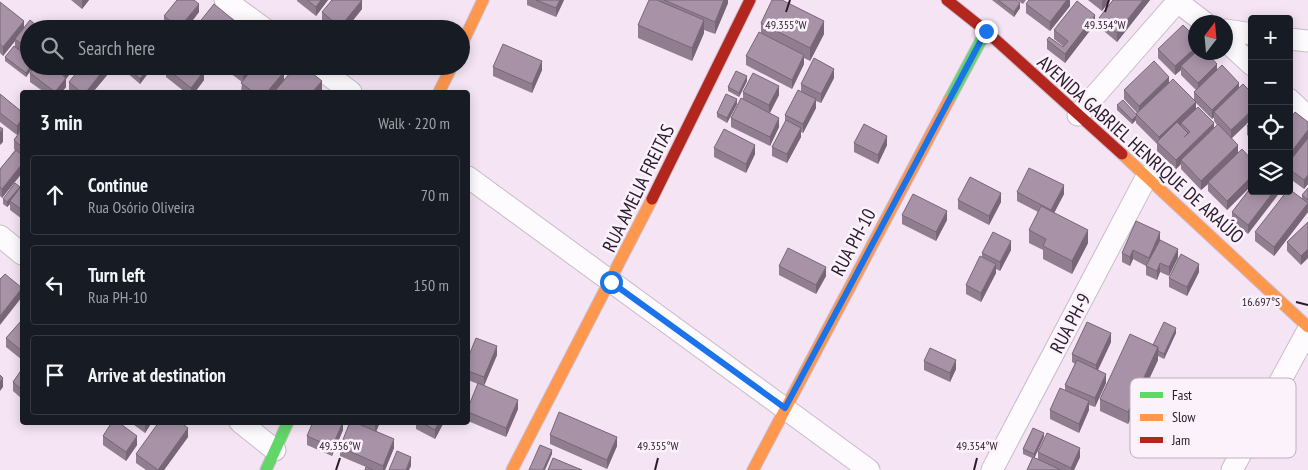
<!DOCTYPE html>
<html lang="en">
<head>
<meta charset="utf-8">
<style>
	body { margin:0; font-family:"PT Sans Narrow",sans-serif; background:#20242c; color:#f1f3f6 }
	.controls { position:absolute; right:15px; top:15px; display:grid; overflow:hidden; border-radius:5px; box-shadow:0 2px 12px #0003 }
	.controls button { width:45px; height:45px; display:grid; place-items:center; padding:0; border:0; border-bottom:1px solid #363941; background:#171b24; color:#f1f3f6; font:25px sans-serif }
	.compass { position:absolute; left:1188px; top:15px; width:45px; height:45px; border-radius:50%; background:#171b24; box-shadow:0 2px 12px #0003; rotate:16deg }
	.stop { position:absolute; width:15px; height:15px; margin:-11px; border:4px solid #1a73e8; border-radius:50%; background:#fff }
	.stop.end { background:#1a73e8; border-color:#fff; box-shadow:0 1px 5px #0008 }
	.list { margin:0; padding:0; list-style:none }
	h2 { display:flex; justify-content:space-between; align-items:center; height:65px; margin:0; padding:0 20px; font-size:21px }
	h2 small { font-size:16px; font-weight:400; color:#9ea1a6 }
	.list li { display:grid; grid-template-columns:32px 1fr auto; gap:15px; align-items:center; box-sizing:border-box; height:80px; margin:0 10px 10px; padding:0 10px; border:1px solid #363941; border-radius:5px }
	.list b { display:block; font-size:19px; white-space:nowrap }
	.list p { margin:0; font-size:16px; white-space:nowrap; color:#9ea1a6 }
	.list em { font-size:16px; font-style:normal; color:#9ea1a6 }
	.icon { flex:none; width:28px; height:28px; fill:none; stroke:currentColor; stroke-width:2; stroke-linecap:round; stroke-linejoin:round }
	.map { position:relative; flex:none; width:1308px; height:470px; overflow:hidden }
	.search { position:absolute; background:#171b24; box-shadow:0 2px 12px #0003; left:20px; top:20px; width:450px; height:55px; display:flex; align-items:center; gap:12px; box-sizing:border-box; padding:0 18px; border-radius:28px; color:#9ea1a6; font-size:19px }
	.panel { position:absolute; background:#171b24; box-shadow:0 2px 12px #0003; left:20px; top:90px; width:450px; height:335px; border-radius:5px }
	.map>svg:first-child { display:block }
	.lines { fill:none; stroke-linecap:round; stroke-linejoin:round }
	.street-casing { stroke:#cabbcb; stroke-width:23 }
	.fast-casing { stroke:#cabbcb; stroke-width:13 }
	.slow-casing { stroke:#cabbcb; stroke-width:13 }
	.jam-casing { stroke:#cabbcb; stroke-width:13 }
	.street { stroke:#fdfbfd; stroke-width:21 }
	.fast { stroke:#63d668; stroke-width:11 }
	.slow { stroke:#ff974d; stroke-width:11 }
	.jam { stroke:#b3261e; stroke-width:11 }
	.wall { fill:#907e90; fill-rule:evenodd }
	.shaded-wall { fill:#766676 }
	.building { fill:#a892a8; stroke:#766676 }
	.route { stroke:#1a73e8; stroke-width:6 }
	.ticks { fill:none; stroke:#2a1a2b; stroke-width:2 }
	.labels { text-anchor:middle; stroke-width:5; stroke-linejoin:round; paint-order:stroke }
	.street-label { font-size:19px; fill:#2a1a2b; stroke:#fbf2fb }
	.key { fill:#fbf2fb; stroke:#bcb1bd; stroke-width:1 }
	.key-label { font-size:14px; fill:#2a1a2b }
	.ticks-label { font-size:12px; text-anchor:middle; fill:#2a1a2b; stroke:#fbf2fb; stroke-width:5; stroke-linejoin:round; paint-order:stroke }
</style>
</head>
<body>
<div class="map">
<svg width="1308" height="470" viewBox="0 0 1308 470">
	<rect width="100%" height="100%" fill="#f4e4f4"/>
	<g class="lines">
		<g class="street-casing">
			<path id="street" d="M225,0L265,29
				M1175,0L1204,22
				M1226,30L1252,34
				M1289,39L1308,41
				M1226,41L1252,65
				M316,66L351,92
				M1289,99L1308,117
				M1078,115L1177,2
				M468,177L869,470
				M0,236L22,254
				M240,422L275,450
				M992,470L1147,176
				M1232,470L1308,330"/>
		</g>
		<g class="fast-casing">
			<path id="fast" d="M949,100L986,31
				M266,470L288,422"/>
		</g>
		<g class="slow-casing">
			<path id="slow" d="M461,46L483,0
				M439,92L452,66
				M1122,154L1308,327
				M512,470L652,199
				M753,470L949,100"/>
		</g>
		<g class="jam-casing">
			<path id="jam" d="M947,0L986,31L1122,154
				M652,199L750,0"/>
		</g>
		<use href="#street" class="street"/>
		<use href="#fast" class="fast"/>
		<use href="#slow" class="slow"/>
		<use href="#jam" class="jam"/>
	</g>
	<path class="wall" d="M71,0H89L82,9Z
		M297,0H328L316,16L297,1Z
		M527,0H564L556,17L527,5Z
		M659,0H728V3L715,34L704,30V33L692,61L638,38V25Z
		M992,0H1016L1020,8L1014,17Z
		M1017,0H1026L1023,4Z
		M1070,0V6L1050,31L1026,13V4Z
		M1088,0H1110L1102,11Z
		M1113,0H1150L1117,42L1099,27V18Z
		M0,2L24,27L29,29V66H34L26,77L5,61V57L15,46V41L3,56L0,53Z
		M362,9L346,29H331L322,21V12Z
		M199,12L186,29H169L164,25V16Z
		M761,23L824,34L810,61L804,58V64L792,89L746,65V56L761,33Z
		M1095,24L1065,63L1047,49V40L1063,47V46L1054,39V30Z
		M1158,49L1196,52L1217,70L1239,83L1232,138L1238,153L1252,160V185L1227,210L1208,191V184L1201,190L1181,169V164L1176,169L1157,151V144L1136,123V120L1132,124L1117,110V105L1136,115L1137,113L1124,99V90L1169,82L1194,100V92L1196,90L1181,75V70L1175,75L1158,58ZM1196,103L1212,119L1214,117V121L1217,125L1214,128L1196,109Z
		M35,66H76L66,79V87L62,92H44L30,82V73Z
		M108,66V74L93,92H70L69,91V82Z
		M152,66V68L140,84L126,72V67Z
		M167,66H210V67L204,73V80L195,92H185L166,77V68Z
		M221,66H277L284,81L322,92H241L242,82Z
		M493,67L542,70L532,93L493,76Z
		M834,78L821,103L816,101V108L803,133L801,132V137L787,163L772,156V147L785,122V115L801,91V84Z
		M747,81L739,97L728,91V87Z
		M743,92L779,95L770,113L779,127L770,146L731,127V118L743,99Z
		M0,94L22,112V128L17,135L0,122Z
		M737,104L727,123L717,117V113Z
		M1252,120V139L1247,135V126Z
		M1289,120L1308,122V184L1304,189L1289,178Z
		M22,129V173L2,198L0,196V169L15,150L14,149V140Z
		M854,143L887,145L878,164L854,152Z
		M714,148L755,154L746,173L714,157Z
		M22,185V219L10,210V204L7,207L3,204V199L20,189Z
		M1252,186L1248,234L1232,221V212Z
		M1308,188V212L1274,256L1255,241V232L1302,199V195Z
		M1017,192L1064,194L1054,213L1088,243L1072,274L1043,259V250L1029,243V230L1038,212L1017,201Z
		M958,200L1001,202L989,225L958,209Z
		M902,215L947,220L936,241L902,224Z
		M1308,222L1301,265L1287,251V242Z
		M1160,240L1178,249L1169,276L1160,272L1157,280L1146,275V266L1133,259L1130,266L1122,262V253Z
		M1011,250L1000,271L996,269V273L981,302L966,294V285L982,257V253Z
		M779,266L826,276L816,294L779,275Z
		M1199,272L1187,296L1169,287V278Z
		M22,320V360L6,347V338Z
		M1176,333L1164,359L1158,356V360L1128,424L1100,411V399L1153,345Z
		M1111,342L1098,370L1106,383L1095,407L1089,405V410L1079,433L1050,419V410L1065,390V385L1075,364L1072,362V354Z
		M497,355L484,385L518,409L506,437L468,421V408L478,384L468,380V358Z
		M924,361L956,369L950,382L924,370Z
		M22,369V399L13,391V382Z
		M130,422H152L145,433Z
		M343,422V430L332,456L307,445V436Z
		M349,422H380L376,432L394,448L385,470H365L366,467L340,456V447L350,423Z
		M416,422H444L435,439L416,429Z
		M550,435L617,446L607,469L550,444Z
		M103,436L137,445L126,461L103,445Z
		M188,437L164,470H146L136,463V454Z
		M1044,437L1034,458L1038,459V452L1080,457L1074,470H1027L1032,458L1023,454V449Z"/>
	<path class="shaded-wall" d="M82,0H89L82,9Z
		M321,0H328L316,16V7Z
		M362,0V9L346,29H340V27Z
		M560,0H564L556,17V8Z
		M724,0H728V3L715,34V22Z
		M1067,0H1070V6L1050,31V22Z
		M1103,0H1110L1102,11V2Z
		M1143,0H1150L1117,42V33Z
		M1020,3V8L1014,17V12Z
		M199,4V12L186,29H179Z
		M1095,15V24L1065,63V54Z
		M704,20V33L692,61V48Z
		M24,21V30L15,39V41L3,56V47Z
		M824,21V34L810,61V48Z
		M236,22V29H231Z
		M1196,47V52L1181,66V70L1175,75V66Z
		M804,55V64L792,89V80Z
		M542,61V70L532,93V84Z
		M1217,64V73L1198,92V83Z
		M31,66H34L26,77V73Z
		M69,66H76L66,79V87L62,92H55L64,81V73Z
		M107,66H108V74L93,92H86Z
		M150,66H152V68L140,84V79Z
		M206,66L210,67L204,73V80L195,92H191V88L204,72V69Z
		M250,66H257L243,84V75Z
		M834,69V78L821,103V94Z
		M284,72V81L274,92H267Z
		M747,76V81L739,97V93Z
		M1169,77V86L1139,115V106Z
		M322,81V92H312Z
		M1239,83V92L1214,112V117L1212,119V110Z
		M779,86V95L769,114V105Z
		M737,99V104L727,123V118Z
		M816,99V108L803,133V124Z
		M1196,102V111L1181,123V125L1160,145L1159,144V137Z
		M1252,110V119L1231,139V130Z
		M1136,115V120L1132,124V120Z
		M779,118V127L770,146V137Z
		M22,119V128L17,135V126Z
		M1214,123V132L1181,160V164L1176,169V160Z
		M801,128V137L787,163V154Z
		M3,129V142L0,145V133Z
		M1308,130V139L1289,164V155Z
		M887,136V145L878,164V155Z
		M755,145V154L746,173V164Z
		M1238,145V154L1208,182V184L1201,190V181Z
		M22,164V173L2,198V189Z
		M1308,175V184L1304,189V180Z
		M1252,176V185L1227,210V201Z
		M1064,185V194L1051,219V210Z
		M20,187V191L10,201V204L7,207V202Z
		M1274,191H1281L1248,234V225Z
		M1001,193V202L989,225V216Z
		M1308,203V212L1274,256V247Z
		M947,211V220L936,241V232Z
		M1088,230V243L1072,274V261Z
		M1160,232V241L1149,267V258Z
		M1011,241V250L1000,271V262Z
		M1178,249V258L1169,276V267Z
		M1308,249V258L1301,265V256Z
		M1133,250V259L1130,266V257Z
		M1160,263V272L1157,280V271Z
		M996,264V273L981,302V293Z
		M1199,264V272L1187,296V287Z
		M826,267V276L816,294V285Z
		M22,288V297L0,325V316Z
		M1176,328V333L1164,359V354Z
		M1111,333V342L1096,374V365Z
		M497,346V355L484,386V377Z
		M1158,347V360L1128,424V412Z
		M956,360V369L950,382V373Z
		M1106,374V383L1095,407V398Z
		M3,378V387L0,391V382Z
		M518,400V409L506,437V428Z
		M1089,401V410L1079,433V424Z
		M146,422H152L145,433V424Z
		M343,422V430L332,456V447Z
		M375,422H380L375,434Z
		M439,422H444L435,439V430Z
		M188,428V437L164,470H158Z
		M1044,433V437L1034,459V454Z
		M137,436V445L126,461V452Z
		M617,437V446L607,469V460Z
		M394,439V448L385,470H383V466Z
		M1080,448V457L1074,470H1071V468Z
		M552,450V454L545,470H543Z
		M411,457V466L409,470H406Z"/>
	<path class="building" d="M177,0H194L199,4L179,28L164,16Z
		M307,0H321L316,7Z
		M332,0H362L340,27L322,12Z
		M536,0H560L556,8Z
		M649,0H657L704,20L692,48L638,25Z
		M664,0H724L715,22Z
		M772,0H782L824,21L810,48L761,23Z
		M998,0H1016L1020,3L1014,12Z
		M1029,0H1067L1050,22L1026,4Z
		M1113,0H1143L1117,33L1099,18Z
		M1077,1L1095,15L1065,54L1047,40L1049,37L1063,47L1068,41L1054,30Z
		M0,2L24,21L3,47L0,44Z
		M214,4L236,22L231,29H194Z
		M30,20L41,29H29V50L15,39Z
		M249,21L258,29H243Z
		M1183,25L1196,38V47L1175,66L1158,49Z
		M759,32L804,55L792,80L746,56Z
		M503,44L542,61L532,84L493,67Z
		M14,46L29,57V66H31L26,73L5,57Z
		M1196,52H1206L1217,64L1198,83L1181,66Z
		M814,58L834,69L821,94L801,84Z
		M1154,61L1169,77L1139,106L1124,90Z
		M1222,65L1239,83L1212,110L1194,92Z
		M35,66H52L66,78L55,92L30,73Z
		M56,66H69L64,73Z
		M82,66H107L86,92H81L69,82Z
		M126,66H150L140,79L126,67Z
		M167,66H198L204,71L191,88L166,68Z
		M200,66H206L204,69Z
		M232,66H250L243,75Z
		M255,66H277L284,72L267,92H253L241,83Z
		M296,66H303L322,81L312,92H274Z
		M736,71L747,76L739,93L728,87Z
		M753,73L779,86L769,105L743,92Z
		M1173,79L1196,102L1159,137L1136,114Z
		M1243,84L1252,93V110L1231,130L1214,112Z
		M798,90L816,99L803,124L785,115Z
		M0,94L22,112V119L17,126L0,113Z
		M726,94L737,99L727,118L717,113Z
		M741,98L779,118L770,137L731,118Z
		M1123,100L1137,115L1132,120L1117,105Z
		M1198,107L1214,123L1176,160L1157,142L1177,122L1188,133L1184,137L1190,132L1181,123Z
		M1295,112L1308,122V130L1289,155V120Z
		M786,120L801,128L787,154L772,147Z
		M1252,120V130L1247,126Z
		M864,124L887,136L878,155L854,143Z
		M1218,124L1238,145L1201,181L1181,160Z
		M0,127L3,129L0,133Z
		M22,129V147L14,140Z
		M724,129L755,145L746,164L714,148Z
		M1308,138V175L1304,180L1289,169V162Z
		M1242,149L1252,160V176L1227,201L1208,182Z
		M16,150L22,155V164L2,189L0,187V169Z
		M1029,168L1064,185L1051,210L1017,192Z
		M970,177L1001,193L989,216L958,200Z
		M15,183L20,187L7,202L3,199Z
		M22,185V210L10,201Z
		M1252,186V191H1274L1248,225L1232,212Z
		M1308,188V200L1302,195Z
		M1289,189L1308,203L1274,247L1255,232L1287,191H1289Z
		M913,194L947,211L936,232L902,215Z
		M1041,206L1088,230L1072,261L1043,246L1046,239L1029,230Z
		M1136,221L1160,232L1149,258L1133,250L1130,257L1122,253Z
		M1308,222V249L1301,256L1287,242Z
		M993,232L1011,241L1000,262L982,253Z
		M1160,240L1178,249L1169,267L1160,263L1157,271L1146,266Z
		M788,248L826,267L816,285L779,266Z
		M1181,254L1199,264L1187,287L1169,278Z
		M980,256L996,264L981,293L966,285Z
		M5,274L22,288L0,316V279Z
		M22,320V351L6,338Z
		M1087,322L1111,333L1096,365L1072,354Z
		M1164,322L1176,328L1164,354L1158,351V347L1153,345Z
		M1130,334L1158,347L1128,412L1100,399Z
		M476,338L497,346L484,377L468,371V358Z
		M930,348L956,360L950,373L924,361Z
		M1077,360L1106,374L1095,398L1065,385Z
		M22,369V390L13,382Z
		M0,375L3,378L0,382Z
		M478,383L518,400L506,428L468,412V408Z
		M1060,388L1089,401L1079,424L1050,410Z
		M559,412L617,437L607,460L550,435Z
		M112,422H118L137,436L126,452L103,436Z
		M159,422H180L188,428L158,470L136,454Z
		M313,422H343L332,447L307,436Z
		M350,422H354L394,439L383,466L340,447Z
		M420,422H439L435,430Z
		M1033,428L1044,433L1034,454L1023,449Z
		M1047,433L1080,448L1071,468L1038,452Z
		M540,445L552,450L543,470H529Z
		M397,451L411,457L406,470H389Z
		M1033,457L1061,470H1027Z
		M553,458L582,470H548Z
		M366,467L373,470H365Z"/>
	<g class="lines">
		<path class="route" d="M611,282L785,408L986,31"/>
	</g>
	<path class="ticks" d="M786,12L790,0M1105,12L1109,0M1296,302L1308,305M336,470L340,458M655,470L658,458M974,470L977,458"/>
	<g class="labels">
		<g class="street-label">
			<text transform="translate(1141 149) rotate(42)" y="7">AVENIDA GABRIEL HENRIQUE DE ARAÚJO</text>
			<text transform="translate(638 188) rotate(-64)" y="7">RUA AMELIA FREITAS</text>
			<text transform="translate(853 242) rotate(-62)" y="7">RUA PH-10</text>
			<text transform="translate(1070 323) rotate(-62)" y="7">RUA PH-9</text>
		</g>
	</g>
	<rect x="1130" y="378" width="166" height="80" rx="8" class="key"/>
	<rect x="1140" y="392" width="23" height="6" fill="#63d668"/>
	<rect x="1140" y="414" width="23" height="7" fill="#ff974d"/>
	<rect x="1140" y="437" width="23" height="6" fill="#b3261e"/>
	<g class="key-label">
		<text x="1172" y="400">Fast</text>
		<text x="1172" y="422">Slow</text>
		<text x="1172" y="445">Jam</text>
	</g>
	<g class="ticks-label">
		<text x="786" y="29">49.355°W</text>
		<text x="1105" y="29">49.354°W</text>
		<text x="1261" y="306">16.697°S</text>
		<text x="340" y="450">49.356°W</text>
		<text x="658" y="450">49.355°W</text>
		<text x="977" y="450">49.354°W</text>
	</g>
</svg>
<div class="controls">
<button>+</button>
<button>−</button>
<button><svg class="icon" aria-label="locate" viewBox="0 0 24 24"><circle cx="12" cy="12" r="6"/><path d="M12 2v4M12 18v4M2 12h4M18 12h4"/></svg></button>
<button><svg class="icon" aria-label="layers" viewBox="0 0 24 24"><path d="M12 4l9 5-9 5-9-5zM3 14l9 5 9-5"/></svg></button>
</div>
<svg class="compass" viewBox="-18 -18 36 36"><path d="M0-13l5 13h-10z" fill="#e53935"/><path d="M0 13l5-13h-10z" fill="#9ea1a6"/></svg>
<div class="stop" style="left:611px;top:282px"></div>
<div class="stop end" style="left:986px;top:31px"></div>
<div class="search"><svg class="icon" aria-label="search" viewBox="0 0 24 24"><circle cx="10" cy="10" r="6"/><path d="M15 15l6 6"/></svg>Search here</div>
<section class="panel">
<h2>3 min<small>Walk · 220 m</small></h2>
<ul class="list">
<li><svg class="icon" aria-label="ahead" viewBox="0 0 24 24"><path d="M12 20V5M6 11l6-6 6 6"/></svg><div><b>Continue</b><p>Rua Osório Oliveira</p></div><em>70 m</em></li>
<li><svg class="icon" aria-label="left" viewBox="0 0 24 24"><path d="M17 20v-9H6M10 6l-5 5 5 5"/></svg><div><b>Turn left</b><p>Rua PH-10</p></div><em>150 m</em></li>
<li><svg class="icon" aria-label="arrive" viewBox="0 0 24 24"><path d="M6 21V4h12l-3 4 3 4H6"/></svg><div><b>Arrive at destination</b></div></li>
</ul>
</section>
</div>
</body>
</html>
